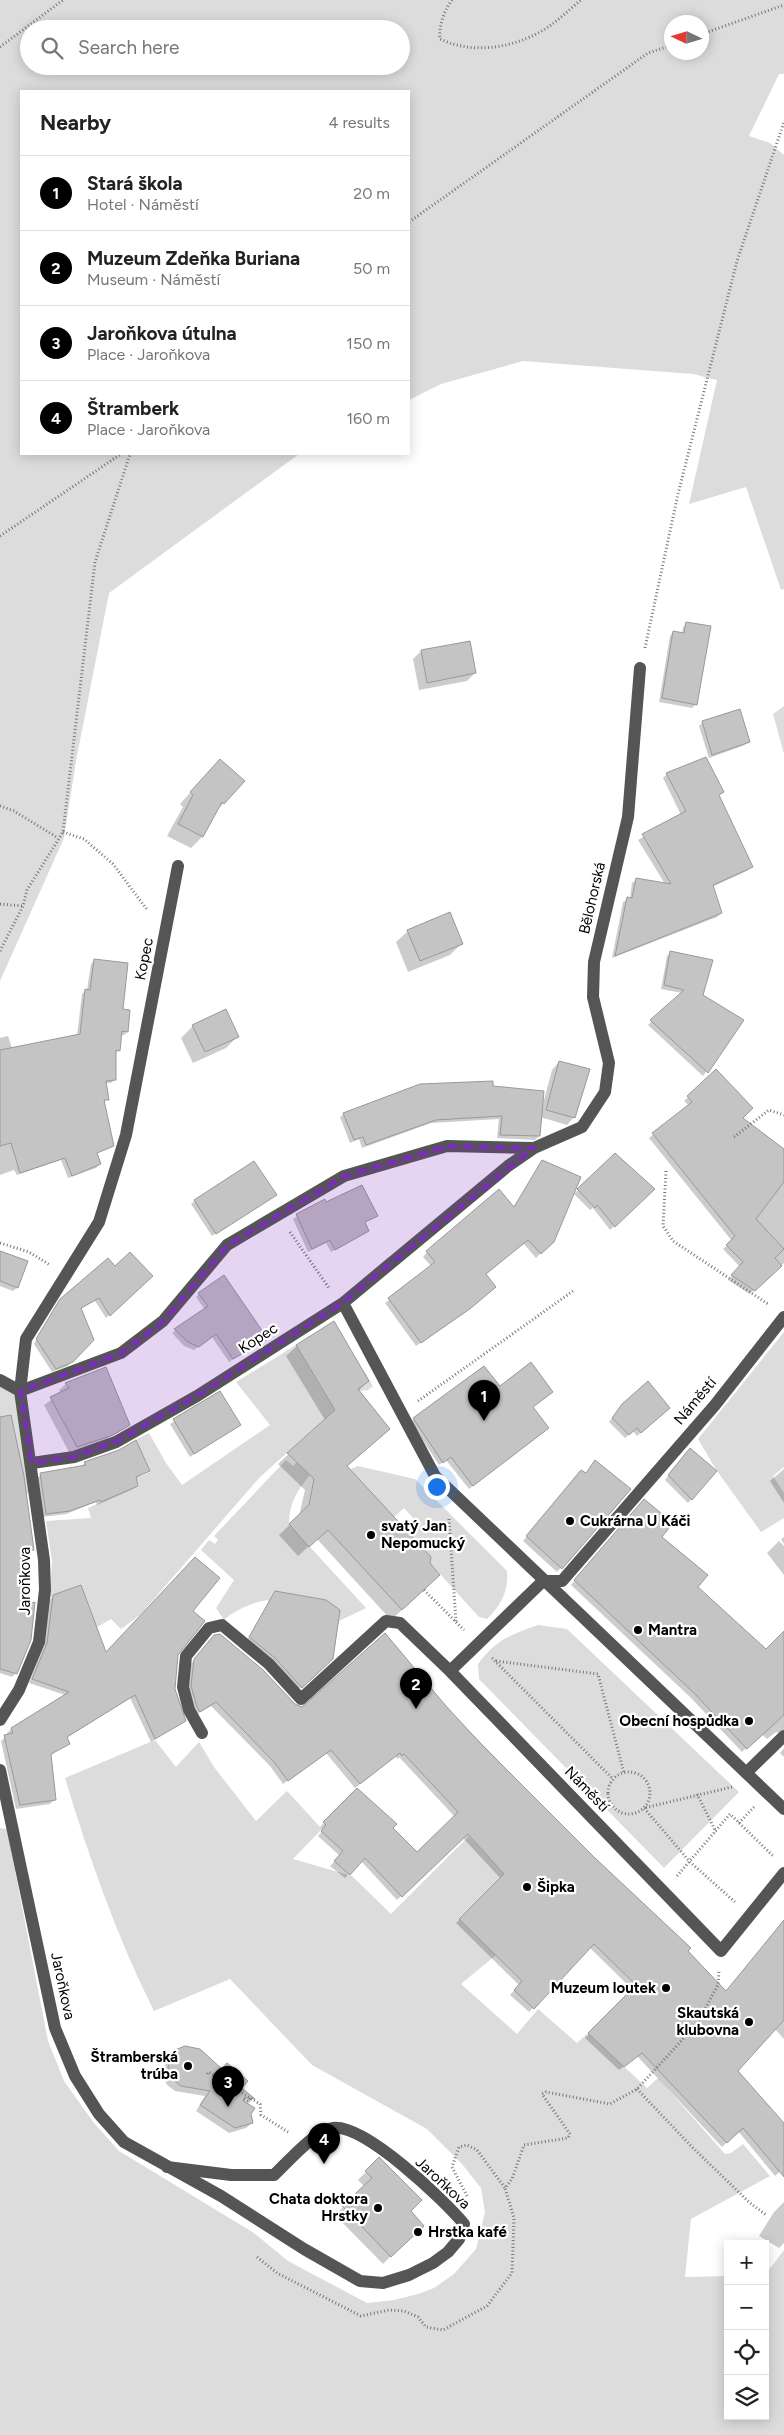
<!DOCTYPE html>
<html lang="en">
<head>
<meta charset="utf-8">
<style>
	body { margin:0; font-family:Figtree,sans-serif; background:#f2f2f2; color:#222 }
	.controls { position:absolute; right:15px; bottom:15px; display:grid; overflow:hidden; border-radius:0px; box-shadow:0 2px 12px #0003 }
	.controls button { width:45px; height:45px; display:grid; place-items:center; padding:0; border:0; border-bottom:1px solid #e0e0e0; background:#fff; color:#222; font:25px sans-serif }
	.compass { position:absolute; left:664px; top:15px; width:45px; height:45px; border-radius:50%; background:#fff; box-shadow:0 2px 12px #0003; rotate:274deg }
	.you { position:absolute; left:436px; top:1486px; width:18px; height:18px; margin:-12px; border:4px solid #fff; border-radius:50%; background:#1a73e8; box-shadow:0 0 0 8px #1a73e833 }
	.badge { display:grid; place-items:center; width:32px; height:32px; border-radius:50%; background:#000; color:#fff; font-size:16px; font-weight:700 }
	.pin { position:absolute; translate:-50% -41px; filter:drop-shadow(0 1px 2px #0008) }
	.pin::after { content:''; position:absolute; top:26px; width:18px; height:15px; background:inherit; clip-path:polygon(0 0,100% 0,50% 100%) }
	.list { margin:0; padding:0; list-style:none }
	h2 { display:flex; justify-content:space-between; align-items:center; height:65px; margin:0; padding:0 20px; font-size:21px }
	h2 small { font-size:16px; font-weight:400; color:#767676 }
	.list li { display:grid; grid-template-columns:32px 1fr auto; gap:15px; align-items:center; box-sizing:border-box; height:75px; padding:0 20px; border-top:1px solid #e0e0e0 }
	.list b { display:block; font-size:19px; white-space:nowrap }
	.list p { margin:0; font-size:16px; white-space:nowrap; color:#767676 }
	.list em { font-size:16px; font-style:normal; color:#767676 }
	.icon { flex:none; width:28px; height:28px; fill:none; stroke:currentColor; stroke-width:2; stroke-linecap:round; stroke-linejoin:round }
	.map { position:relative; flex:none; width:784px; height:2435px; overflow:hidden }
	.search { position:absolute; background:#fff; box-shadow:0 2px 12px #0003; left:20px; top:20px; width:390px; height:55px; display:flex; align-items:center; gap:12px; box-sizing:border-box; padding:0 18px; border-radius:28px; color:#767676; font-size:19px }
	.panel { position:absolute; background:#fff; box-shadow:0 2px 12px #0003; left:20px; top:90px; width:390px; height:365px; border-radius:0px }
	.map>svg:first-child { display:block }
	.green { fill:#dcdcdc; fill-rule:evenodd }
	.shadow { fill:#0003 }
	.building { fill:#c4c4c4; stroke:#999 }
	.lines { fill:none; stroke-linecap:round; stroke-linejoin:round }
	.path { stroke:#777; stroke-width:3; stroke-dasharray:1 2.5; stroke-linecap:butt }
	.minor { stroke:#555; stroke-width:12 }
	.marked { fill:#7b2cbf; fill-opacity:0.2; stroke:#7b2cbf; stroke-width:4; stroke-dasharray:10 6; stroke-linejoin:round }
	.poi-dot { fill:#000; stroke:#fff; stroke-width:2 }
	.labels { text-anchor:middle; stroke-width:4.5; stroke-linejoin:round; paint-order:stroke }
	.street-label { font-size:15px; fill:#000; stroke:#fff }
	.poi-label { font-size:15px; font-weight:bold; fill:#000; stroke:#fff; text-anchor:start }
</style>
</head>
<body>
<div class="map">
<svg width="784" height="2435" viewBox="0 0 784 2435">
	<rect width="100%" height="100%" fill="#fff"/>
	<path class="green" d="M0,0H784V74H779L749,136L770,143L784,155V589L781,590L746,487L689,504L717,380L693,374L523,361L441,384L409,400V91H21V454H299L109,593L76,761L64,838L0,981ZM672,22H702V52H672ZM29,29H401V66H29Z
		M784,706V754L773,714Z
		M784,1332V1467L773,1476L784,1493V1518L761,1532L717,1471L698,1439Z
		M296,1345L325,1394L364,1371L373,1386L368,1390L359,1391L337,1408L260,1477L140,1615L121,1629L111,1619L97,1627L81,1586L50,1597L52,1561L46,1521L91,1518L88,1508L139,1486L136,1478L150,1472L135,1440L149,1433L166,1463L182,1485L270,1425L236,1382Z
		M0,1380L20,1391L36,1492L0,1498Z
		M286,1460L293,1466L297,1462L310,1475C297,1491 289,1503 289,1524L366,1608L339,1621L338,1625L288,1617L267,1600C251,1603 235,1610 224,1620L216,1608L234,1580L201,1550L209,1540L215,1544L218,1540L214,1536Z
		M358,1466L415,1479L507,1571C509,1590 501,1606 487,1619L479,1617L430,1563L405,1528L414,1519L404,1508L394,1517L346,1471Z
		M538,1625L567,1629L739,1792L664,1868L479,1679L478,1664C496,1640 510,1635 538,1625Z
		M155,1740L176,1767L199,1742L214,1767L256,1821L287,1791L322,1829L293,1859L352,1876L391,1914L469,1836L502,1872L504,1875L459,1918L496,1955L461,1984L517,2034L538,2009L577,2043L588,2033L647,2088L658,2078L725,2154L731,2153L743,2144L770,2176L691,2219L685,2277L728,2276V2416H765V2275L784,2250V2435H0V1828L7,1829L48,2041L64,2081L94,2123L119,2151L254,2233L288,2261L367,2303L394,2300L418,2294L434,2288L454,2274L476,2249L485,2212L481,2188L462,2164L427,2129L312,2065L230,1979L154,2011C117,1937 89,1858 65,1778Z"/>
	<path class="shadow" d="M687,623L696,704L692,708L659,702L670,636L673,632L682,634L683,627Z
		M469,642L475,673L467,681L419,690L413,659L421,651Z
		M703,722L748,741L745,745L709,758L699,726Z
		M209,772L224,803L216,811L202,837L191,848L167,836L183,807L180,804Z
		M667,774L723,792L718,797L751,867L747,871L712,887L721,913L717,917L612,958L623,902L630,898L632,883L637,879L665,884L638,840L681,815L663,778Z
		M408,931L461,944L450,955L408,972L396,942Z
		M671,952L702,996L743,1020L703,1076L648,1025L682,993L661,989L667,956Z
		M94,961L122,1010L127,1032L124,1035H120L119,1050L115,1054V1079L111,1083H105L107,1099L104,1103L113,1144L96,1154L100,1164L96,1168L68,1178L61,1160L17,1175L14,1170L0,1175V1038L8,1036L12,1048L77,1036L82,994L87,990L91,964Z
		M193,1026L237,1037L226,1048L193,1063L181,1038Z
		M559,1062L574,1117L567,1125L540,1117L539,1136L535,1140L497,1138L499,1119L431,1123L362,1148L359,1139L350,1143L340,1117L344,1114L492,1087L543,1104L552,1070Z
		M716,1071L741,1118L784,1151V1263L750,1294L728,1280L740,1267L723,1249L732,1241L649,1138L689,1106L684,1101Z
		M615,1155L653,1189L610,1230L593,1208L590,1210L574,1194Z
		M543,1161L552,1241L536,1258L523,1243L485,1275L466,1312L416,1346L385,1303L431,1266L423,1257L427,1252L513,1208Z
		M275,1195L212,1236L191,1204L195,1201Z
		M324,1200L325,1204L376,1215L364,1223L368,1231L364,1234L331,1252L326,1243L308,1252L293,1219Z
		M0,1252L27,1261L17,1288L13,1291L0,1286Z
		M151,1276L106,1318L95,1301L80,1309L93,1339L68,1366L52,1372L34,1344L57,1305Z
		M199,1294L266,1339L229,1362L212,1337L194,1350L184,1346L172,1333L205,1310L196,1297Z
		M297,1346L368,1381L358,1391L388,1429L346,1467L429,1563V1585L391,1620L317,1539L298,1556L279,1535L299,1516L305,1490L278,1464L325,1420L286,1356Z
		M66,1384L128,1424L104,1441L70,1454L44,1405L61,1393L59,1390Z
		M500,1388L532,1408L544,1432L469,1489L446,1460L439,1465L411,1422L414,1419Z
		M219,1393L239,1425L190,1457L170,1424Z
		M622,1405L668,1407L637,1436L633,1431L625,1438L609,1422Z
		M0,1438L33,1550L27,1554L16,1673L12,1677L0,1673Z
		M686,1453L715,1471L688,1503L665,1480Z
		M85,1463L148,1471L135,1479L137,1485L133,1489L97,1505L96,1502L66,1514L42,1517L37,1478L41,1475L80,1467Z
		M784,1469V1503L770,1481Z
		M586,1474L629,1489L557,1572L523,1541L578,1475Z
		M640,1505L696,1587L766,1651L784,1632V1734L776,1732L767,1739L762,1734L742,1752L690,1697L571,1585Z
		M784,1537V1544L781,1539Z
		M779,1541L784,1546V1575L767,1553Z
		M275,1592L332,1658L297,1691L246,1642Z
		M53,1596L106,1654L191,1611L177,1655L174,1689L184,1720L151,1742L130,1698L66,1738L68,1743L50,1756L54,1800L50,1804L16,1809L1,1741L8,1735L7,1733L12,1728L65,1695L29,1683L43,1648L49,1601Z
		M210,1641L294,1706L303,1708L445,1706L726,1993L784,1920V2039L775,2029L737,2071L784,2125V2168L775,2176L738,2131L722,2147L637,2056L619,2070L585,2038L633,1990L589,1947L529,2012L510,1995L519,1985L456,1923L501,1879L463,1838L397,1900L361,1861L345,1878L330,1866L340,1856L318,1836L323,1830L320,1827L357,1790L417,1854L455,1817L399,1757L398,1759L395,1756L355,1788L326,1753L283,1784L270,1766L211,1706L195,1715L188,1691L190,1665Z
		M784,1748V1757L780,1753Z
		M172,2055L241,2088L253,2099L247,2105L252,2123L246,2128L229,2133L196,2111L205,2096L175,2091L167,2085L163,2076L166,2061Z
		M379,2159L409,2211L422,2225L383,2264L335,2215L365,2187L358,2180Z
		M784,2202V2243L779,2248L759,2236L774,2212Z"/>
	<path class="building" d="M686,622L711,626L697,705L662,698L673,631L684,633Z
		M470,641L476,673L427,683L421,650Z
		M740,709L750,742L712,755L702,721Z
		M706,757L724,792L719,795L753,867L713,885L722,913L615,956L627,897L632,898L636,878L671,884L642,834L686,811L666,773Z
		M220,759L245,781L224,804L222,802L203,837L178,824L193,795L190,792Z
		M450,912L463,944L420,961L407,930Z
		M670,951L713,960L703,995L744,1020L708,1073L650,1020L684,990L664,985Z
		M94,959L128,963L123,1009L130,1010L128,1032L122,1031L120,1051L116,1050V1080L106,1081L109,1100H104L114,1146L97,1153L101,1164L72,1176L65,1158L20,1173L11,1143L0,1146V1050L80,1034L85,989L90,990Z
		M226,1009L239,1037L205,1052L192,1025Z
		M559,1061L590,1069L575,1118L546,1110Z
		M716,1069L753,1108L743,1118L784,1149V1182L756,1219L784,1249L775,1258L782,1266L755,1291L731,1275L743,1262L726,1245L735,1236L652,1133L692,1102L687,1096Z
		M493,1081V1086L544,1091L540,1136L500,1135L502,1116L436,1120L366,1145L363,1137L354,1140L343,1113L420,1084Z
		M615,1153L655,1189L615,1227L597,1205L595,1208L577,1189Z
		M542,1160L581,1177L554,1242L541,1254L528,1240L486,1274L496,1287L471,1308L421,1343L388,1298L435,1262L426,1251L499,1189L514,1207Z
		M254,1161L277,1195L216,1234L194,1200Z
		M362,1185L378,1216L365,1222L369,1231L335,1250L330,1240L312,1249L296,1214L325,1199L326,1202Z
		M0,1251L28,1261L18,1288L0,1281Z
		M130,1252L153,1276L110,1316L99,1298L81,1308L94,1340L73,1362L56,1369L36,1339L60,1299L108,1258L115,1266Z
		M224,1275L268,1339L233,1359L216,1334L199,1347L188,1342L174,1329L208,1306L198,1293Z
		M334,1321L369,1381L358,1389L390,1429L347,1466L431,1557L430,1563L440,1575L402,1610L328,1530L309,1547L289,1524L309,1505L314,1479L287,1453L335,1410L296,1345Z
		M531,1362L553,1392L533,1407L549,1428L473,1486L451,1457L443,1463L413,1418L484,1366L500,1386Z
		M106,1367L130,1425L113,1435L77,1447L50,1397L69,1388L65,1383Z
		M648,1381L670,1408L641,1433L637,1428L629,1435L612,1418L622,1404Z
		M220,1391L241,1425L194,1454L173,1419Z
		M11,1415L24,1476L34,1550L29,1551L24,1606L35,1602L31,1640L17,1674L0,1669V1417Z
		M136,1440L150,1471L136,1477L138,1486L101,1502L100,1500L70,1511L46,1514L40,1473L86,1465L84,1462L119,1450Z
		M690,1448L717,1471L692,1500L668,1475Z
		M595,1460L631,1489L562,1569L526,1536L581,1470L586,1473Z
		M644,1499L673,1523L662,1537L708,1575L698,1587L766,1649L784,1631V1715L747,1749L694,1693L574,1580Z
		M195,1557L220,1578L193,1611L205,1621L178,1655L175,1689L186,1721L155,1739L135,1695L67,1737L70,1744L51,1754L56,1800L20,1805L4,1735L13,1733L11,1728L69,1692L32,1679L47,1643L53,1595L81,1585L106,1652Z
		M275,1591L326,1600L340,1610L333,1659L302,1688L275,1658L249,1637Z
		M385,1633L446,1706L482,1745L595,1858L691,1948L688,1951L726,1991L784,1920V2020L738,2071L784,2123V2177L743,2128L727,2143L642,2053L624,2067L588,2033L636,1985L594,1944L534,2009L514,1990L522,1981L459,1919L504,1874L468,1834L402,1897L365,1858L350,1875L334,1861L343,1851L321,1831L326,1825L323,1822L357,1788L397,1824L393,1828L417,1852L458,1812L404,1754L402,1756L400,1753L360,1784L331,1750L288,1781L274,1762L216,1702L200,1712L197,1707L191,1686L194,1659L214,1635L220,1634L263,1670L295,1704L302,1707Z
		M185,2046L200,2049L222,2069L227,2063L248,2081L242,2088L255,2099L245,2097L243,2101L255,2108L251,2114L253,2123L235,2128L200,2105L210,2091L181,2086L172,2079L168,2070L169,2059L175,2050Z
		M379,2157L422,2200L411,2211L424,2226L391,2257L342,2206L372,2178L365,2171Z"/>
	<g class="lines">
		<path class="path" d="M452,0C445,8 438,28 440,39C475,56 520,47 551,25C561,18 571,8 581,0
			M702,34L784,5
			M0,47L63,0
			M409,222L648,53L672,45
			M0,536L121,454
			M645,648L678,494L737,261L784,122
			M0,806L14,811L58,838
			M63,832L84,839L113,864L148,911
			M0,904L23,906
			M0,951L23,906L27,890L63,832L95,562L130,454
			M734,1137L769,1110L784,1115
			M666,1171L663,1226L673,1241L768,1304
			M290,1232L329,1288
			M0,1243L29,1252L50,1265
			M418,1401L573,1291
			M449,1519L456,1622
			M424,1590L464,1630
			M492,1658L613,1779
			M496,1661L598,1674L624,1773
			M608 1793a21 21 0 1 1 42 0a21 21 0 1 1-42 0Z
			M732,1787L644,1808L690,1862L735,1902
			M697,1794L716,1832
			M739,1823L754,1807
			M677,1876L730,1814L773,1856
			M207,2074L209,2072L260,2104L261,2115L288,2132
			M637,2089L691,2146L750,2203L766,2215
			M244,2099L249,2101L251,2098
			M467,2196L452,2167L459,2147L467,2145L477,2150L505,2188L512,2179L524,2145L568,2138L570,2134L542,2094L546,2092L610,2104L637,2089L696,2025L718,1985L719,1971
			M257,2257L277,2273L361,2316L389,2310L404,2311L418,2317L426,2327L443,2330L487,2306L512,2273L514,2218L505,2188"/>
		<path class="minor" d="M178,866L126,1135L99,1222L26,1339L20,1391L121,1353L163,1321L227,1245L344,1176L447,1146L534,1148
			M343,1303L435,1476L784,1809
			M784,1317L715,1405L562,1581H543L450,1671L721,1951L784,1873
			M0,1380L20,1391L44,1560L45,1590L39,1642L19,1690L0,1720
			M32,1463L74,1457L116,1442L197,1396L343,1303L508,1166L534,1148L582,1127L605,1092L609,1063L593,997L594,962L628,817L640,668
			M202,1733L189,1710L183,1687L186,1656L209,1628L222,1625L269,1664L301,1699L386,1621L400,1623L450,1671
			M0,1770L55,2028L75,2076L99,2114L124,2142L221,2196L304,2249L360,2281L383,2283L409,2275L433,2263L448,2252L459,2239L464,2224C444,2200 365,2124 333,2128C315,2130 287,2163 274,2175H231L167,2167
			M746,1773L784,1736"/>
	</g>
	<path class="marked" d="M447,1146L534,1148L343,1303L197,1396L116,1442L74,1457L32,1463L20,1391L121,1353L163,1321L227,1245L344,1176Z"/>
	<g class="poi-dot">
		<circle cx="570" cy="1521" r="5"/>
		<circle cx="371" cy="1535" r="5"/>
		<circle cx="638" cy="1630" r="5"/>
		<circle cx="749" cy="1721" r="5"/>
		<circle cx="527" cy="1887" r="5"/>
		<circle cx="666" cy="1988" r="5"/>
		<circle cx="749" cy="2022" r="5"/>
		<circle cx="188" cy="2066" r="5"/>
		<circle cx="378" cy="2208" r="5"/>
		<circle cx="418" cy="2232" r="5"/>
	</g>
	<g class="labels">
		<g class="street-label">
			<text transform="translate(592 898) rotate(-77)" y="5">Bělohorská</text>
			<text transform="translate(144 959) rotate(-79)" y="5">Kopec</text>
			<text transform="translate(258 1338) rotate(-33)" y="5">Kopec</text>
			<text transform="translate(695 1401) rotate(-50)" y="5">Náměstí</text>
			<text transform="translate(25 1581) rotate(-90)" y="5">Jaroňkova</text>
			<text transform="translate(587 1789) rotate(46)" y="5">Náměstí</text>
			<text transform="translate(63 1986) rotate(78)" y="5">Jaroňkova</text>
			<text transform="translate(443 2183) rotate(43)" y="5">Jaroňkova</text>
		</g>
		<g class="poi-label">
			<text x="580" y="1526">Cukrárna U Káči</text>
			<text x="381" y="1531">svatý Jan<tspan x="381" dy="17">Nepomucký</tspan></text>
			<text x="648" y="1635">Mantra</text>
			<text x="739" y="1726" text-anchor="end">Obecní hospůdka</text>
			<text x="537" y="1892">Šipka</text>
			<text x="656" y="1993" text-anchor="end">Muzeum loutek</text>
			<text x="739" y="2018" text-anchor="end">Skautská<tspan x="739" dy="17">klubovna</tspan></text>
			<text x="178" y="2062" text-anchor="end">Štramberská<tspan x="178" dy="17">trúba</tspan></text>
			<text x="368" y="2204" text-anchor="end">Chata doktora<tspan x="368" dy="17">Hrstky</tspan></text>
			<text x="428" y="2237">Hrstka kafé</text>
		</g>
	</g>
</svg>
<div class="controls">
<button>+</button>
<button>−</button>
<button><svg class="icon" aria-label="locate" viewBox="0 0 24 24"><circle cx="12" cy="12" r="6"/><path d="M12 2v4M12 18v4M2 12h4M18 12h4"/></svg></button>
<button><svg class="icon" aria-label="layers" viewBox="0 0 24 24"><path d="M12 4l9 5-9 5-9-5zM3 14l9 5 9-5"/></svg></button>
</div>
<svg class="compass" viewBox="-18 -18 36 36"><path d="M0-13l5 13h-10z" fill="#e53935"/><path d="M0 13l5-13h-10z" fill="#767676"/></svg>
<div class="you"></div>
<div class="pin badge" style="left:484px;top:1421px">1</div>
<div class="pin badge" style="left:416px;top:1709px">2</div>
<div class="pin badge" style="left:228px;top:2107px">3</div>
<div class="pin badge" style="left:324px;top:2164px">4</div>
<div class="search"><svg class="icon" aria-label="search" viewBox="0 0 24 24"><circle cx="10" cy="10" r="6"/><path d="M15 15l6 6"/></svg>Search here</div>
<section class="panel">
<h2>Nearby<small>4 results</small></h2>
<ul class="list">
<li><span class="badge">1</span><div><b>Stará škola</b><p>Hotel · Náměstí</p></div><em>20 m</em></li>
<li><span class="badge">2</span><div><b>Muzeum Zdeňka Buriana</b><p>Museum · Náměstí</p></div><em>50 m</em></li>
<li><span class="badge">3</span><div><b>Jaroňkova útulna</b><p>Place · Jaroňkova</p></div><em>150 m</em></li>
<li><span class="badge">4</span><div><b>Štramberk</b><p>Place · Jaroňkova</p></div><em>160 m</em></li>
</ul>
</section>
</div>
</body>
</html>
